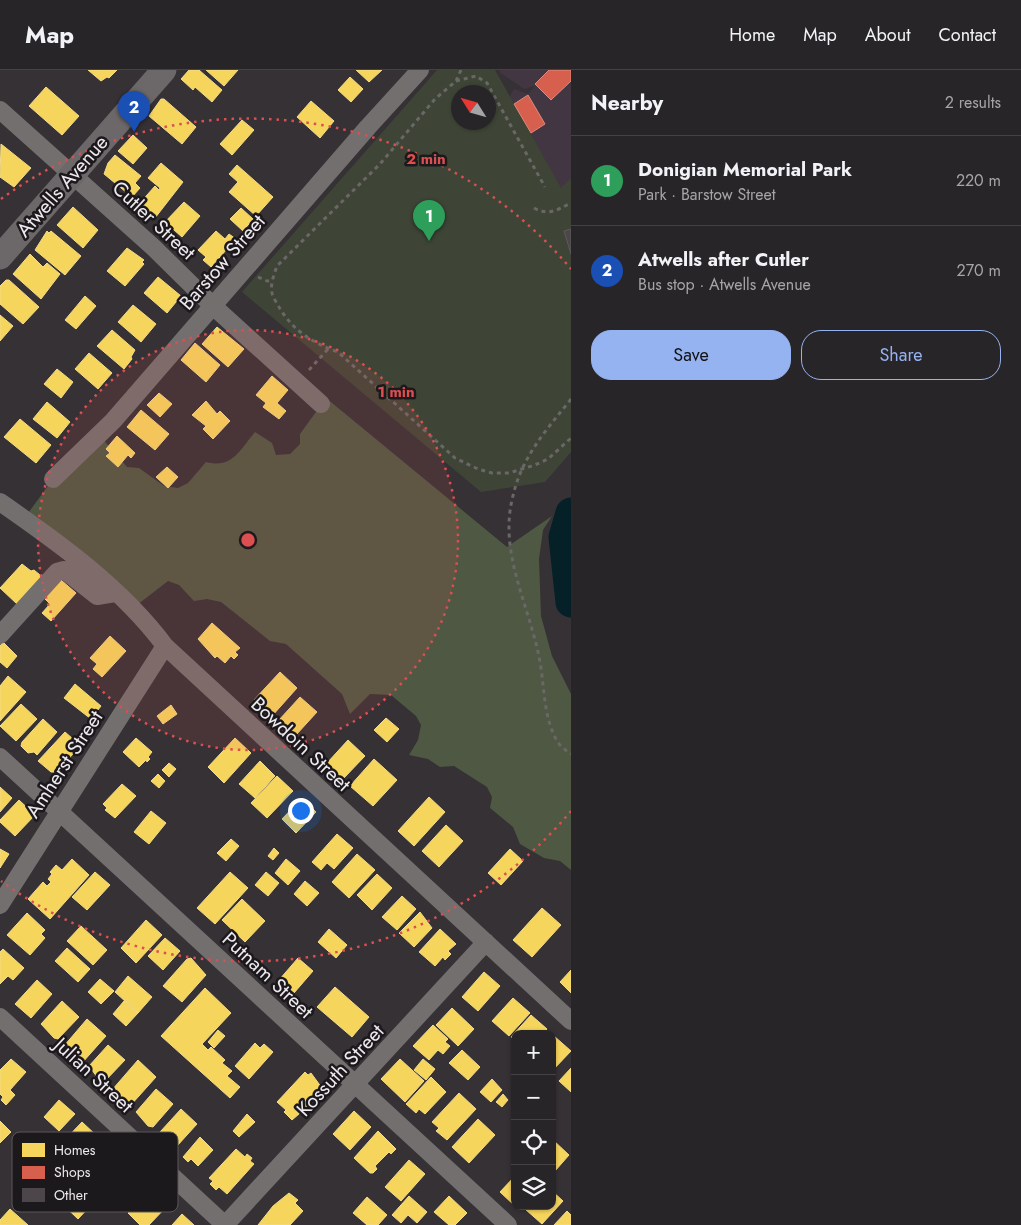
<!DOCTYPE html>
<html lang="en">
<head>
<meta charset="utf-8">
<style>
	body { margin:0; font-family:Jost,sans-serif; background:#302d30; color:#f1f3f6 }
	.controls { position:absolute; right:15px; bottom:15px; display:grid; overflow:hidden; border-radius:10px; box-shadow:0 1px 4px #0004 }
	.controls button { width:45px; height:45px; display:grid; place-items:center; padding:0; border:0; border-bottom:1px solid #444245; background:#282528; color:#f1f3f6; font:25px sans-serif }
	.compass { position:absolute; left:451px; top:15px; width:45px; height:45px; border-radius:50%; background:#282528; box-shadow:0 1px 4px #0004; rotate:307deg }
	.you { position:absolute; left:300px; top:740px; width:18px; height:18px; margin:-12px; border:4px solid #fff; border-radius:50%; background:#1a73e8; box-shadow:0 0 0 8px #1a73e833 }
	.badge { display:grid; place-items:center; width:32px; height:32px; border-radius:50%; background:#95b2f1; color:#fff; font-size:16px; font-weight:700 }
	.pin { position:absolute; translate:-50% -41px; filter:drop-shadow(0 1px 2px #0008) }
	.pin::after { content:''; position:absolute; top:26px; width:18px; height:15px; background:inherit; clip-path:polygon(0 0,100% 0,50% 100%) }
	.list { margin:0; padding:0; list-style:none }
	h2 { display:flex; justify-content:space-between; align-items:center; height:65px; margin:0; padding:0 20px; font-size:21px }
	h2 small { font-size:16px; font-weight:400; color:#a5a5a8 }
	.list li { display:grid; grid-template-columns:32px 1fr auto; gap:15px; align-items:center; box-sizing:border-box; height:90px; padding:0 20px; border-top:1px solid #444245 }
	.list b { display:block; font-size:19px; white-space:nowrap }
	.list p { margin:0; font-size:16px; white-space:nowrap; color:#a5a5a8 }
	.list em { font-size:16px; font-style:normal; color:#a5a5a8 }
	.actions { display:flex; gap:10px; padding:15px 20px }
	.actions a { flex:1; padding:11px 0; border:1px solid #95b2f1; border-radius:20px; text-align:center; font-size:18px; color:#95b2f1 }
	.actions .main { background:#95b2f1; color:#111 }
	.icon { flex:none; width:28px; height:28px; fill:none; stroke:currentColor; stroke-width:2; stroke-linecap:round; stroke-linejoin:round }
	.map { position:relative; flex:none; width:571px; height:1155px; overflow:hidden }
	header { display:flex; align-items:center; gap:30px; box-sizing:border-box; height:70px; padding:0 25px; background:#282528; border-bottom:1px solid #444245 }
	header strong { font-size:24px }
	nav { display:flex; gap:28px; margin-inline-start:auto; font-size:18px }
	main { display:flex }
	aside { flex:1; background:#282528 }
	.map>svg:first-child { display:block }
	.built { fill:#413642 }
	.green { fill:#3e4536; fill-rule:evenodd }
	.forest { fill:#4e5843 }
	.homes { fill:#f6d55c; stroke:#f4db88 }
	.shops { fill:#d6604d; stroke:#dd897e }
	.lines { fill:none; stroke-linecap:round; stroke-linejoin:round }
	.river { stroke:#052127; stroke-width:31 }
	.building { fill:#4c464b; stroke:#5d5a5d }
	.path { stroke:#6a6767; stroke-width:3; stroke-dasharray:4 4; stroke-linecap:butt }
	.street { stroke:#736f6f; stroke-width:18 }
	.secondary { stroke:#6c6768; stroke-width:25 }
	.ring { fill:none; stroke:#db4f50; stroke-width:2.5; stroke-dasharray:2.5 5 }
	.labels { text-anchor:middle; stroke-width:5; stroke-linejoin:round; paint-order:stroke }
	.street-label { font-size:20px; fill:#eee9ef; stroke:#1c191c }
	.key { fill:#1c191c; stroke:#5b575b; stroke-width:1 }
	.key-label { font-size:14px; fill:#eee9ef }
	.centre { fill:#db4f50; stroke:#1c191c; stroke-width:2.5 }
	.ring-label { font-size:15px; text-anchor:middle; font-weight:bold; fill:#db4f50; stroke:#1c191c; stroke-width:5; stroke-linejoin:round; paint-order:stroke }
</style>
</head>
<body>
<header>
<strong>Map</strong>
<nav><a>Home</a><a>Map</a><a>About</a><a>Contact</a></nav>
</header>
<main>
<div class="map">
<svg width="571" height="1155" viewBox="0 0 571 1155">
	<rect width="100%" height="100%" fill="#353135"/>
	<path class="built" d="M500,0H571V121L562,132L495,51L514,19L528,24L535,16L524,19L499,2Z"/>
	<path class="green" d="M437,0H495L561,118L571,108V382L545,412L481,422L242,222ZM458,22H488V52H458Z"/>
	<path class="forest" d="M326,328L507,477L552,446L543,460L539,489L541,546L552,586L571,624V800L560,791L544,788L520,774L513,757L490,738L492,727L487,717L454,696L440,697L428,689L409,685L418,670L421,655L416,646L391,625L370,624L350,644L342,624L286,574L270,571L221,532L207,529L194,531L179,515L168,511L137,535L26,446L53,409L100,366L127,397L139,398L164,416L178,418L188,413L206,392C232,399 240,380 255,362L272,373L276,385L290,384L300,374V364Z"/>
	<path class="homes" d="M88,0H117L109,8L107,7L101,11Z
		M189,0H199L222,20L212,32L195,17L193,20L181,9Z
		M206,0H238L224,16Z
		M356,0H382L369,12Z
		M350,7L363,19L351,32L338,20Z
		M46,17L79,46L62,65L29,36Z
		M161,29H164L196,57L182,74L149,46Z
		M311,31L334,51L320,68L297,47Z
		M242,50L254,60L232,85L220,74Z
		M133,65L147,78L133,94L118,81Z
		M1,74L31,98L14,117L0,107Z
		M115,85L141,106L135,113L140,118L132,127L104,104L108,93Z
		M161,93L183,112L155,148L139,134L155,116L159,120L160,118L148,108Z
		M237,95L273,127L256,146L229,122L238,112L229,104Z
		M184,132L200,146L182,167L165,152Z
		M73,137L98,160L83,178L57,155Z
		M241,138L253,149L243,161L230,149Z
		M47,161L49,163L51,161L81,186L65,205L35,180Z
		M216,161L225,169L229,164L236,169L211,197L203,190L206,187L198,180Z
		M127,178L144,190L142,192L144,194L125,216L107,201Z
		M30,184L43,197L47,193L60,204L41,229L13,204Z
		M158,207L181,226L167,243L144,223Z
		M6,210H9L39,237L23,254L0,234V216Z
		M85,226L96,236L76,259L65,250Z
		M133,235L156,254L141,272L118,252Z
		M0,245L13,256L0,271Z
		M217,257L244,279L228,297L202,274Z
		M112,260L135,280L131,287L132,289L124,299L97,276Z
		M195,273L220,295L206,312L181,290Z
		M89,283L112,303L98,319L75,299Z
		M57,299L73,312L61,328L44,314Z
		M272,306L288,320L277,333L286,341L279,349L263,337L266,333L256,325Z
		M159,323L172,334L160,347L147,335Z
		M206,331L217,344L220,341L230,351L213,369L203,359L206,356L192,345Z
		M47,332L70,352L57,368L33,349Z
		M141,340L169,364L155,380L127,357Z
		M20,349L51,375L36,393L4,367Z
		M117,366L135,383L131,388L128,385L118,397L106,386L110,383L106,379Z
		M167,397L178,407L168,418L156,407Z
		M22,494L31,501L34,500L40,505V509L17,534L0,518Z
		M61,510L76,523L51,551L42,543L50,534L44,528Z
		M212,553L240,578L235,582L238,585L234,589L231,586L225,593L217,586L215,588L198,569Z
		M110,566L126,581L102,607L93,599L97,594L90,588Z
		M3,572L17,586L7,598L0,592V576Z
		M280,602L297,618L272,646L254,630Z
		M8,606L26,622L0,651V616Z
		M75,614L101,636L91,649L64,628Z
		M300,627L317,642L296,665L279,650Z
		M21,634L37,649L16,671L0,656Z
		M171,635L177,644L163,654L157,646Z
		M386,648L399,659L387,672L374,660Z
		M43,649L57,662L37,685L34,682L28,683L21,676L22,672Z
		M65,662L73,669L66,676L74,683L56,702H51L38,691Z
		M136,668L152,682L148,687L150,689L147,692L146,690L139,697L123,682Z
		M235,668L251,683L224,713L208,697Z
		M348,670L365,686L343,709L327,693Z
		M374,689L397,710L373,736L350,716Z
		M260,691L275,706L255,728L239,714Z
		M169,693L176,699L169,707L162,700Z
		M158,704L165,711L159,718L151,711Z
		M277,706L293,721L267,748L251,733Z
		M122,714L136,726L115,748L105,740L107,738L103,734Z
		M0,717L12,728L0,742Z
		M429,727L445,742L414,776L398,761Z
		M302,728L316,742L296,763L282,749Z
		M19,730L35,745L15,766L0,752V750Z
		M151,741L166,753L149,774L134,762Z
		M446,755L463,771L439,797L422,781Z
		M337,764L353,778L334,799L327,793L321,800L312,792Z
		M231,769L239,776L226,791L217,783Z
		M274,778L279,783L273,790L268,786Z
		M0,779L9,784L0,798Z
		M510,779L523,791L501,815L488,803Z
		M357,784L375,800L349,828L332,812Z
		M72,789L89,805L50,849L28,829L43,812L47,816L51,812L48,809L52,804L50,802L56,795L62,800Z
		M286,789L300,801L288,815L275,803Z
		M95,802L110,815L87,840L72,827Z
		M230,802L248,818L215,854L197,838Z
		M266,802L279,813L268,826L255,815Z
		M377,804L392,818L372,840L357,825Z
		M305,811L319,823L307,836L294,824Z
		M402,826L416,839L397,860L382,847Z
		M242,829L265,851L245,872L222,850Z
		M542,838L561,855L532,887L513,870Z
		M420,842L432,858L414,877L399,863Z
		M27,843L45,860L41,864L45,868L30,885L7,865Z
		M146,850L162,865L136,893L121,878Z
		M81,856L107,880L93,895L67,871Z
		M329,859L347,875L336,888L318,872Z
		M440,859L456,874L448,881L451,884L445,890L443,887L435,896L419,882Z
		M165,868L180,881L163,900L148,886Z
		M67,878L90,899L78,912L55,891Z
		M3,879L24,898L13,910L8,906L0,914V882Z
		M191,888L206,905L182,932L163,916L187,889Z
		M298,888L313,901L294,923L279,910Z
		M571,900V923L560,912Z
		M484,902L500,916L478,941L462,927Z
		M128,906L152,927L138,943L115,922Z
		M100,909L114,921L101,934L88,922Z
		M37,910L52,924L31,948L15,934Z
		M335,917L369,947L352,967L317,937Z
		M205,918L231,943L202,974L208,980L211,977L225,990L222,993L232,1001L227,1006L240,1017L230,1028L161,966Z
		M513,928L530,943L509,966L492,951Z
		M62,931L79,947L58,969L54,968L41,954Z
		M124,931L138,943L126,956L113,944Z
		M452,938L474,959L458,976L436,955Z
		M531,945L547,959L543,964H515V970L511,967Z
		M87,949L106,966L82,993L73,987V984L64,976Z
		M433,955L448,969L445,972L450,976L443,984L438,980L429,990L413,976Z
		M218,960L225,966L214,978L208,972Z
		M554,966L571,981L552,1001V967Z
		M255,973L260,978L264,974L273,982L249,1009L235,996Z
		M108,975L125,990L105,1011L97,1007L89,996Z
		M462,980L480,997L468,1010L449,993Z
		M11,989L26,1002L10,1020L15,1025L6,1035L1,1030L3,1027L0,1024V1000Z
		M400,989L424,1011L405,1032L381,1009Z
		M423,989L435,999L426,1010L414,1000Z
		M138,990L156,1007L130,1036L125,1035L111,1023L112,1020Z
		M571,998V1022L559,1011Z
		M305,1002L308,1005L311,1003L322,1018L307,1037L292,1050L284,1042L286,1040L277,1032Z
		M431,1007L446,1022L425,1044L419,1039L416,1043L406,1034Z
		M492,1009L502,1020L491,1032L480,1022Z
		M156,1019L173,1034L153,1057L148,1056L136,1042Z
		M459,1023L476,1039L447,1070L436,1061L439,1058L432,1052Z
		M503,1024L508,1030L502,1037L496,1032Z
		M59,1030L75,1044L59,1061L44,1047Z
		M181,1039L197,1054L177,1076L169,1073V1069L160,1062Z
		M354,1041L371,1057L350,1080L333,1064Z
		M247,1044L255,1052L239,1067L233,1061Z
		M478,1049L495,1065L469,1093L452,1077Z
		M0,1051L11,1062L0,1073Z
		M82,1052L98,1067L76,1090L60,1075Z
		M378,1061L396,1079L391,1084L389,1082L375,1096L377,1099L373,1103H370L354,1088Z
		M200,1067L213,1080L198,1096L191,1089L188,1092L183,1087Z
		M553,1070L569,1085L555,1101L552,1098Z
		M236,1079L245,1087L247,1084L252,1088L250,1091L254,1094L227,1124L219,1117L216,1120L210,1114L213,1111L209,1108Z
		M409,1090L425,1104L401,1131L385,1117Z
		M515,1106V1136L500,1122Z
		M70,1113L92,1134L78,1149L56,1128Z
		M150,1119L168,1135L149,1155H140L128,1143Z
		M552,1121L563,1131L542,1154L525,1139L528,1136H552Z
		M289,1123L298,1130L295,1133L303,1141L290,1155H258L273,1136Z
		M409,1126L427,1142L417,1153L408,1145L401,1153L392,1145Z
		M449,1126L467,1143L455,1155H449L434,1142Z
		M367,1127L387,1145L378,1155H367L353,1143Z
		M10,1139L28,1155H0V1150Z
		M567,1141L571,1145V1155H554Z
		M182,1144L194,1155H172Z"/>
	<path class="shops" d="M549,0H571V11L551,30L535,14Z
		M528,25L545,54L531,63L514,34Z"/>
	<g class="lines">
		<path class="river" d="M571,443L564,467L571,532"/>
	</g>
	<path class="building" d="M571,159V184L564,161Z"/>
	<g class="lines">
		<path class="path" d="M461,0L456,11L435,29L380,94L277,196C274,205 270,214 272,223C273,228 277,233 279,237C293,261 313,273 338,282L455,388L478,399L492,403H509L535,395L548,389L571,368
			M456,11L476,6L487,13L545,117
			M534,138C549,146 557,140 571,133
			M258,207L267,211H272
			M309,300L329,278
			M571,329C545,362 521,387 512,430C500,482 527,532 538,582C545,611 542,645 557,671C560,676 566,681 571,684"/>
		<path class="street" d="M0,40L153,177L213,236L321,334
			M53,409L113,351L368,57L420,0
			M0,432C59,473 122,518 165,576L571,951
			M0,565L57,502L64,500L97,526L115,523
			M0,687L508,1155
			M0,835L165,576
			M0,947L225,1155
			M225,1155L486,872"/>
		<path class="secondary" d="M0,187L164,0"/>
	</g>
	<circle cx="248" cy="470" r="210" fill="#db4f50" fill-opacity=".12"/>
	<g class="ring">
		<circle cx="248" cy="470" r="210"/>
		<path d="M571 741A421 421 0 0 1 1 811M1 129A421 421 0 0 1 571 199"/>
	</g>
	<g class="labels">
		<g class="street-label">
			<text transform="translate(62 116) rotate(-49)" y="7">Atwells Avenue</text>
			<text transform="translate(154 150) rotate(43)" y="7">Cutler Street</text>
			<text transform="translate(222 192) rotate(-49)" y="7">Barstow Street</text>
			<text transform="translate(301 674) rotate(43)" y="7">Bowdoin Street</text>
			<text transform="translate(64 694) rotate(-57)" y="7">Amherst Street</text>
			<text transform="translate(268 905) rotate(43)" y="7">Putnam Street</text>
			<text transform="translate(340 1000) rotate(-47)" y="7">Kossuth Street</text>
			<text transform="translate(94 1005) rotate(43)" y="7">Julian Street</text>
		</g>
	</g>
	<rect x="12" y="1062" width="166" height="80" rx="8" class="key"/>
	<rect x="22" y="1073" width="23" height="14" fill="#f6d55c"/>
	<rect x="22" y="1096" width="23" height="13" fill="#d6604d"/>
	<rect x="22" y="1118" width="23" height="14" fill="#4c464b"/>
	<g class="key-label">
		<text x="54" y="1085">Homes</text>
		<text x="54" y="1107">Shops</text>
		<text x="54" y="1130">Other</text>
	</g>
	<circle cx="248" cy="470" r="8" class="centre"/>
	<g class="ring-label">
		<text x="426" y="94">2 min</text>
		<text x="396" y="327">1 min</text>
	</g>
</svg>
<div class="controls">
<button>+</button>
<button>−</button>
<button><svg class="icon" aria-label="locate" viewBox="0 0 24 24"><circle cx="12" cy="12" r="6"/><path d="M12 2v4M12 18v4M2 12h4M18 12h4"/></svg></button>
<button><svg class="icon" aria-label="layers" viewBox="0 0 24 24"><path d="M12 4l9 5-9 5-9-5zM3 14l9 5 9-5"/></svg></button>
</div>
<svg class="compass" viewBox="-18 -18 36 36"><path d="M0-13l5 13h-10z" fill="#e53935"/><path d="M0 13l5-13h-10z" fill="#a5a5a8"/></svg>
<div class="you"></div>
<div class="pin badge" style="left:429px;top:171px;background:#2e9e5b">1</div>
<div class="pin badge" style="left:134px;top:62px;background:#1a4fb4">2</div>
</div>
<aside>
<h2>Nearby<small>2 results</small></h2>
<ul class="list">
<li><span class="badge" style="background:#2e9e5b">1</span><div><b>Donigian Memorial Park</b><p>Park · Barstow Street</p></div><em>220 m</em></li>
<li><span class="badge" style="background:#1a4fb4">2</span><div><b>Atwells after Cutler</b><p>Bus stop · Atwells Avenue</p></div><em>270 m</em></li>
</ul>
<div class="actions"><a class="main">Save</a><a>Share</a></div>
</aside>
</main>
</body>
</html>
